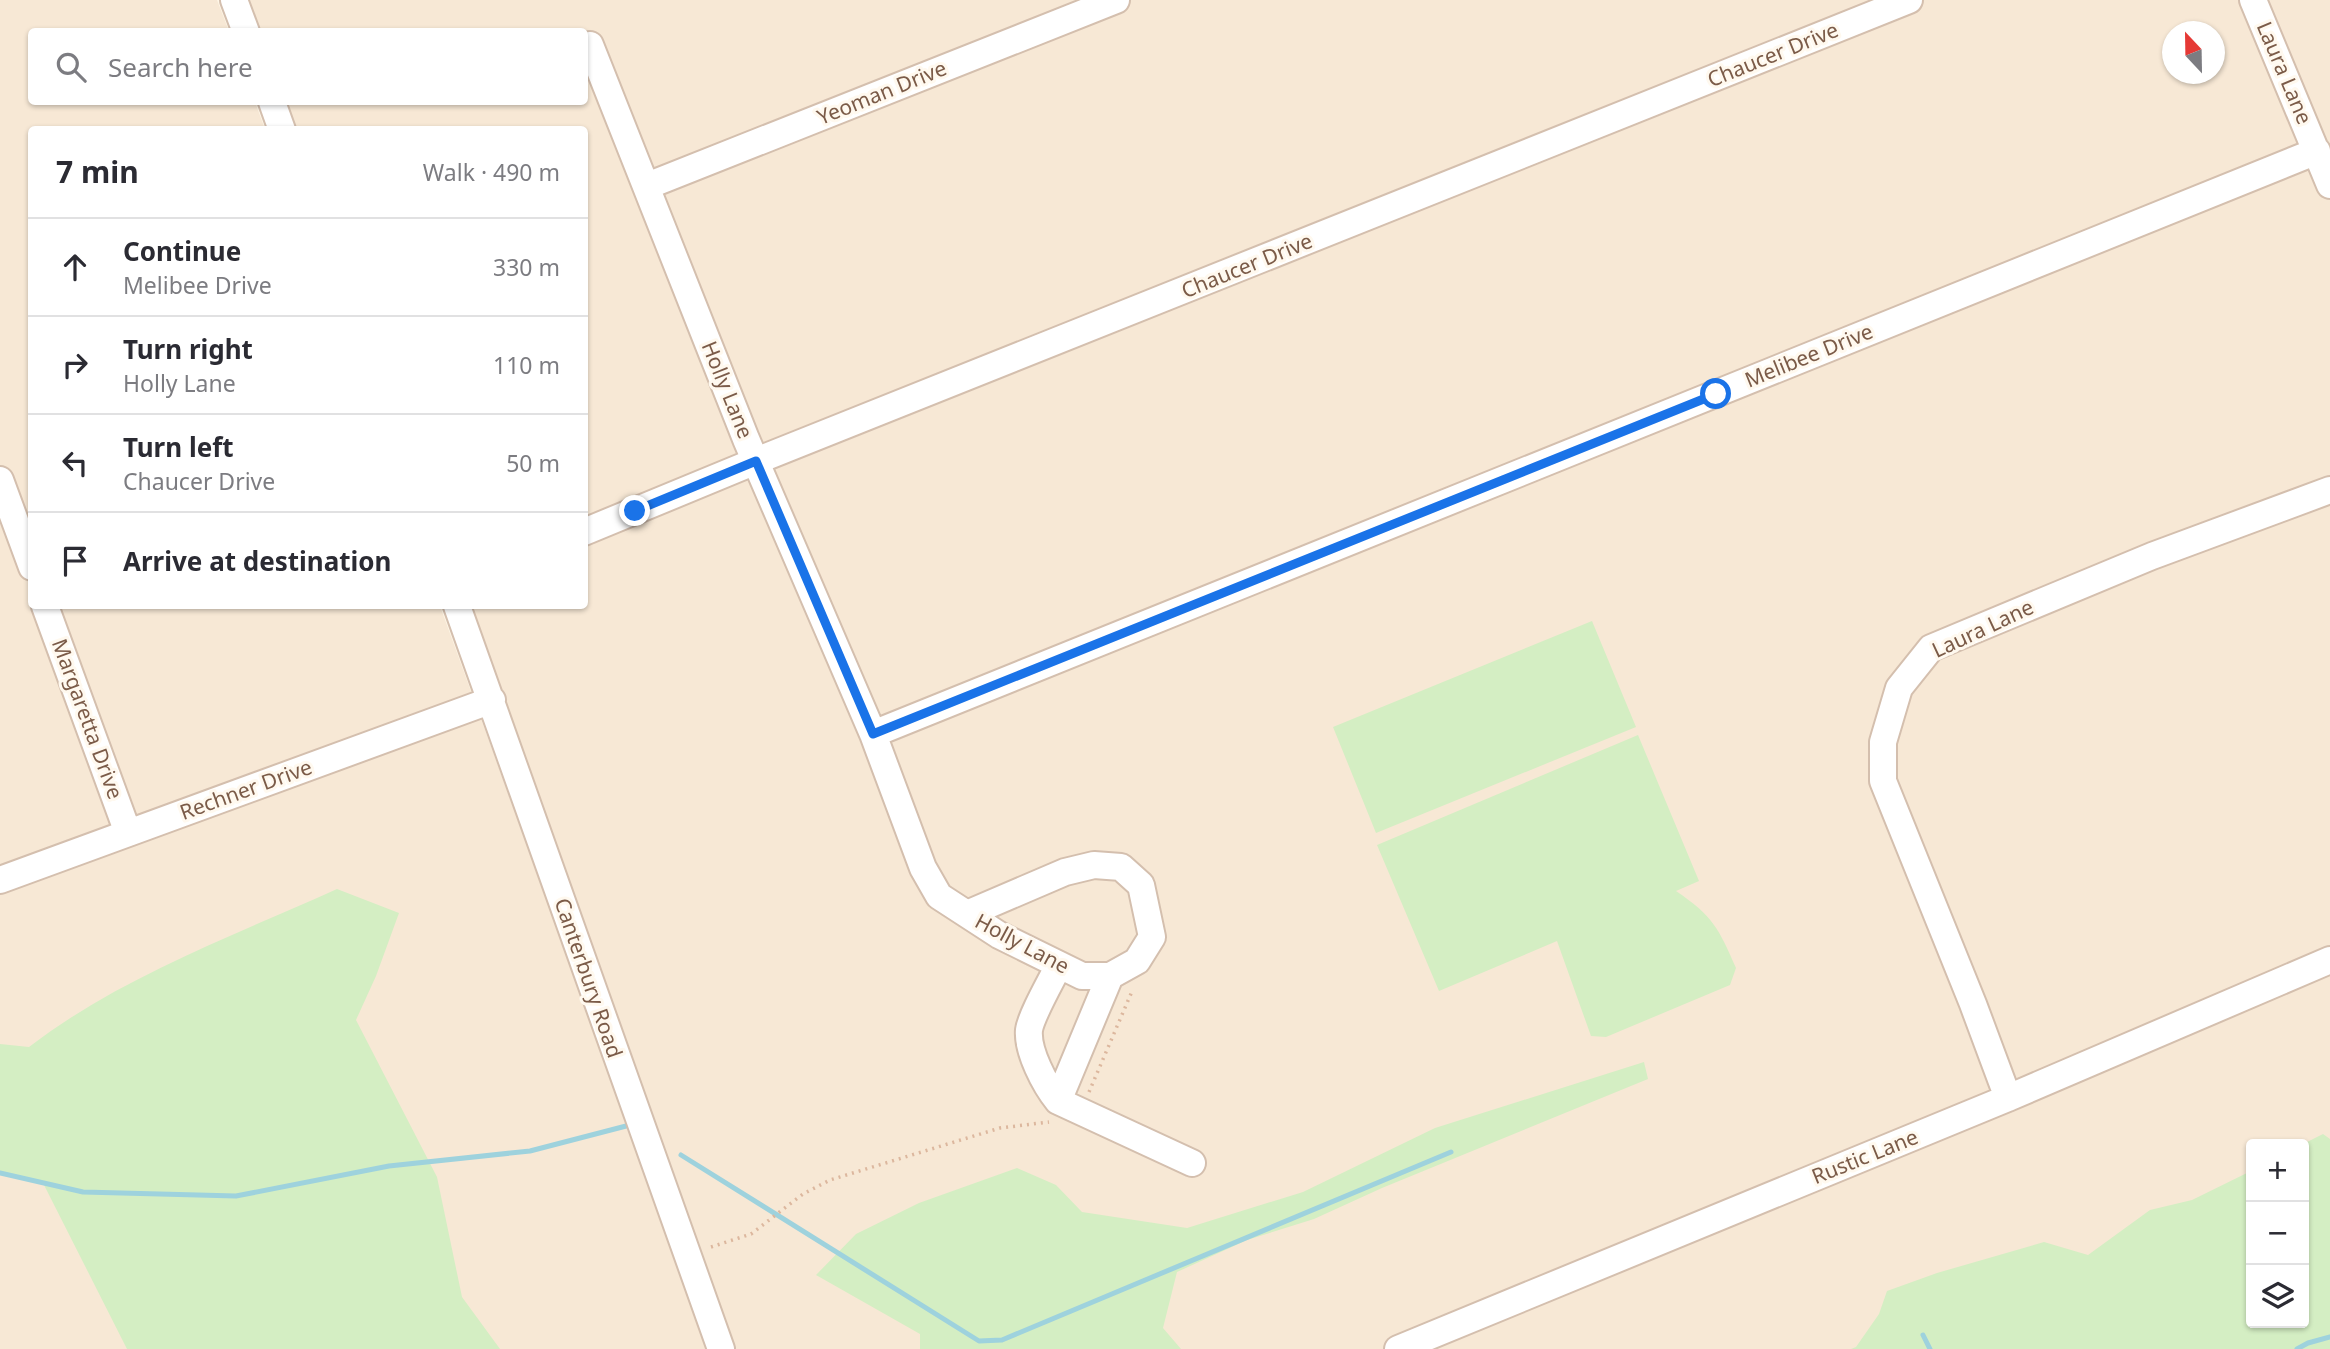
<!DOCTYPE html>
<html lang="en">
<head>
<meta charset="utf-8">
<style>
	body { margin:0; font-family:"Noto Sans",sans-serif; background:#f7f7f7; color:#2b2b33 }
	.controls { position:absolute; right:21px; bottom:21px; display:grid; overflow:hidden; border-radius:7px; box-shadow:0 2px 5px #0004 }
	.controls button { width:63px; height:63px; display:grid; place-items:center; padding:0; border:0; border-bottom:2px solid #e1e1e2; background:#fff; color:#2b2b33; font:35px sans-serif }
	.compass { position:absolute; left:2162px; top:21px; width:63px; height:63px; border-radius:50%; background:#fff; box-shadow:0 2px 5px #0004; rotate:338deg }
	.stop { position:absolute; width:21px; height:21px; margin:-16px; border:5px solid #1a73e8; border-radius:50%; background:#fff }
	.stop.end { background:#1a73e8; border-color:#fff; box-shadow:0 2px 7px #0008 }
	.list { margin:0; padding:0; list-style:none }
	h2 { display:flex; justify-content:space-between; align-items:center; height:91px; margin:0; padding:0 28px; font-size:30px }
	h2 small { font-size:23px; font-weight:400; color:#7c7c81 }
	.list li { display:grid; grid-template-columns:46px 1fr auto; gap:21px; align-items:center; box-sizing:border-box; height:98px; padding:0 28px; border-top:2px solid #e1e1e2 }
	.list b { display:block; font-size:26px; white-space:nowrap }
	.list p { margin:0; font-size:23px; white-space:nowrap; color:#7c7c81 }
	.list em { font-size:23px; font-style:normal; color:#7c7c81 }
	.icon { flex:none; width:38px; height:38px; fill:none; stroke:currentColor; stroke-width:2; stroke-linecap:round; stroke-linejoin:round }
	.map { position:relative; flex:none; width:2330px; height:1349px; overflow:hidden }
	.search { position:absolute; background:#fff; box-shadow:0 2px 5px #0004; left:28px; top:28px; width:560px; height:77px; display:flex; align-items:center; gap:18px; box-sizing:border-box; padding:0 24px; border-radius:7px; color:#7c7c81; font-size:26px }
	.panel { position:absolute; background:#fff; box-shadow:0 2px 5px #0004; left:28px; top:126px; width:560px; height:483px; border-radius:7px }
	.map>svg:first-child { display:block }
	.residential { fill:#f7e8d5; fill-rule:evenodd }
	.green { fill:#d4eec3 }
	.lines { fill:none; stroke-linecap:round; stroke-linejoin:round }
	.stream { stroke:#9ed2dd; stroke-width:5 }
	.minor-casing { stroke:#d4bfae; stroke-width:30 }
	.path { stroke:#dcb79e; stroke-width:3.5; stroke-dasharray:2 5; stroke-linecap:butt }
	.minor { stroke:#fff; stroke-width:26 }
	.route { stroke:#1a73e8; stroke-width:9 }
	.labels { text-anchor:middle; stroke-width:6; stroke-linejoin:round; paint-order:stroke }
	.street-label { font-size:21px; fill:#7b5b48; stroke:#fff9ef }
</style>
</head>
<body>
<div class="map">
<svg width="2330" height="1349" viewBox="0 0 2330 1349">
	<rect width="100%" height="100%" fill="#fef6e7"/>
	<path class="residential" d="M0,0H217L229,31L32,32V102H255L265,129L32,130V606H440L710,1349H0Z
		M240,0H2330V1349H733L462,606H584V130L288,129L278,102H584V32L252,31ZM2172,32H2214V74H2172ZM2251,1144H2304V1323H2251Z"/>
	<path class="green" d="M1592,621L1636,727L1376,833L1333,727Z
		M1638,735L1699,881L1676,891C1713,916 1719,929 1736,968L1730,985L1606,1037L1591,1036L1557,941L1439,991L1377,845Z
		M337,889L399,913L376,976L356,1020L437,1177L462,1297L500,1349H127L43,1183L0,1173V1044L29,1047C120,977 233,936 337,889Z
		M1644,1062L1648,1079L1382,1188L1314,1219L1247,1240L1177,1272L1163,1328L1181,1349H920V1334L816,1275L856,1234L919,1203L1017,1168L1056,1185L1082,1212L1187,1228L1303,1192L1435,1128Z
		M2323,1134L2330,1139V1349H1851L1856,1347L1879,1314L1887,1291L1937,1273L2044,1242L2088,1255L2150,1210L2192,1200L2251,1171V1323H2304L2303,1144Z"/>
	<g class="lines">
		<path class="stream" d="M681,1155L979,1341L1002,1340L1451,1152
			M0,1173L83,1192L236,1196L389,1166L530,1151L630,1125
			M1923,1335L1930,1349
			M2297,1349L2308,1343L2330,1337"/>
		<g class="minor-casing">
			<path id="minor" d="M234,0L246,32
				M2253,0L2330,185
				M590,45L746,439L873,734L923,868L939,896L999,935L1082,976H1110L1137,961L1152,937L1141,885L1121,867L1094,865L1065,872L967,914
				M272,102L282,130
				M647,186L1116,0
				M0,480L32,567
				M584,532L756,461L1909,0
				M45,606L128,833
				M457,606L721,1349
				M873,734L2317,151
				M0,880L492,700
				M1059,965C1051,981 1031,1016 1029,1030C1027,1051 1045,1085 1058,1101L1192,1163
				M2008,1098L1973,1004L1883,781V742L1899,688L1931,648L2152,556L2330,490
				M1058,1101L1110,976
				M1398,1349L2008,1098L2330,960"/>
		</g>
		<path class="path" d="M1089,1092L1133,989
			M711,1247L751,1234L803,1194L830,1180L1000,1128L1049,1122"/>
		<use href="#minor" class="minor"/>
	</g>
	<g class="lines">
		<path class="route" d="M635,511L756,461L873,734L1716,394"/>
	</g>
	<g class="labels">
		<g class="street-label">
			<text transform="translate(1773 55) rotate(-22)" y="7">Chaucer Drive</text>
			<text transform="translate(2284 73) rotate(67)" y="7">Laura Lane</text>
			<text transform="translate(882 93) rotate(-22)" y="7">Yeoman Drive</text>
			<text transform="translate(1247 266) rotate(-22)" y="7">Chaucer Drive</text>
			<text transform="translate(1809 356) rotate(-22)" y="7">Melibee Drive</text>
			<text transform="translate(727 390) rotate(68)" y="7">Holly Lane</text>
			<text transform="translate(1983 629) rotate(-25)" y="7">Laura Lane</text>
			<text transform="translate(87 719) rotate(70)" y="7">Margaretta Drive</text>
			<text transform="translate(246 790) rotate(-20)" y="7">Rechner Drive</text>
			<text transform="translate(1022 944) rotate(28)" y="7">Holly Lane</text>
			<text transform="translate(588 978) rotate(71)" y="7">Canterbury Road</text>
			<text transform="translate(1865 1157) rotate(-22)" y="7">Rustic Lane</text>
		</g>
	</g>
</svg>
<div class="controls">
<button>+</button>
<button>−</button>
<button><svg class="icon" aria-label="layers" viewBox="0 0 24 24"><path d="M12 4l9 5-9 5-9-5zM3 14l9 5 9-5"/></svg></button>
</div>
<svg class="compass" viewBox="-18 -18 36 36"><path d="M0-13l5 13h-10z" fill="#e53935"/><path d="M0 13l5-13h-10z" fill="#7c7c81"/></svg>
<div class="stop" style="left:1716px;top:394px"></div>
<div class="stop end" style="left:635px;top:511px"></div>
<div class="search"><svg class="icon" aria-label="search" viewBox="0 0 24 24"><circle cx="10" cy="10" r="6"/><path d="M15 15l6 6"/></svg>Search here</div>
<section class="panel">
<h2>7 min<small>Walk · 490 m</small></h2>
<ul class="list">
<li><svg class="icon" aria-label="ahead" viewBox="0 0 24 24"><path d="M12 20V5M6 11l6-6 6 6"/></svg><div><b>Continue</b><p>Melibee Drive</p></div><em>330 m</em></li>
<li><svg class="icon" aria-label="right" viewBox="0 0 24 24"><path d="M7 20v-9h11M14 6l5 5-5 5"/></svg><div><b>Turn right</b><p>Holly Lane</p></div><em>110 m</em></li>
<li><svg class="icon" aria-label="left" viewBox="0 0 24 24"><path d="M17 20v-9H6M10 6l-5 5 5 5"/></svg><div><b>Turn left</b><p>Chaucer Drive</p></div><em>50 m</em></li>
<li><svg class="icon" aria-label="arrive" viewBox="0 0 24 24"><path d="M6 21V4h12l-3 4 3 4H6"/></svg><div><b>Arrive at destination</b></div></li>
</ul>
</section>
</div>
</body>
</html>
